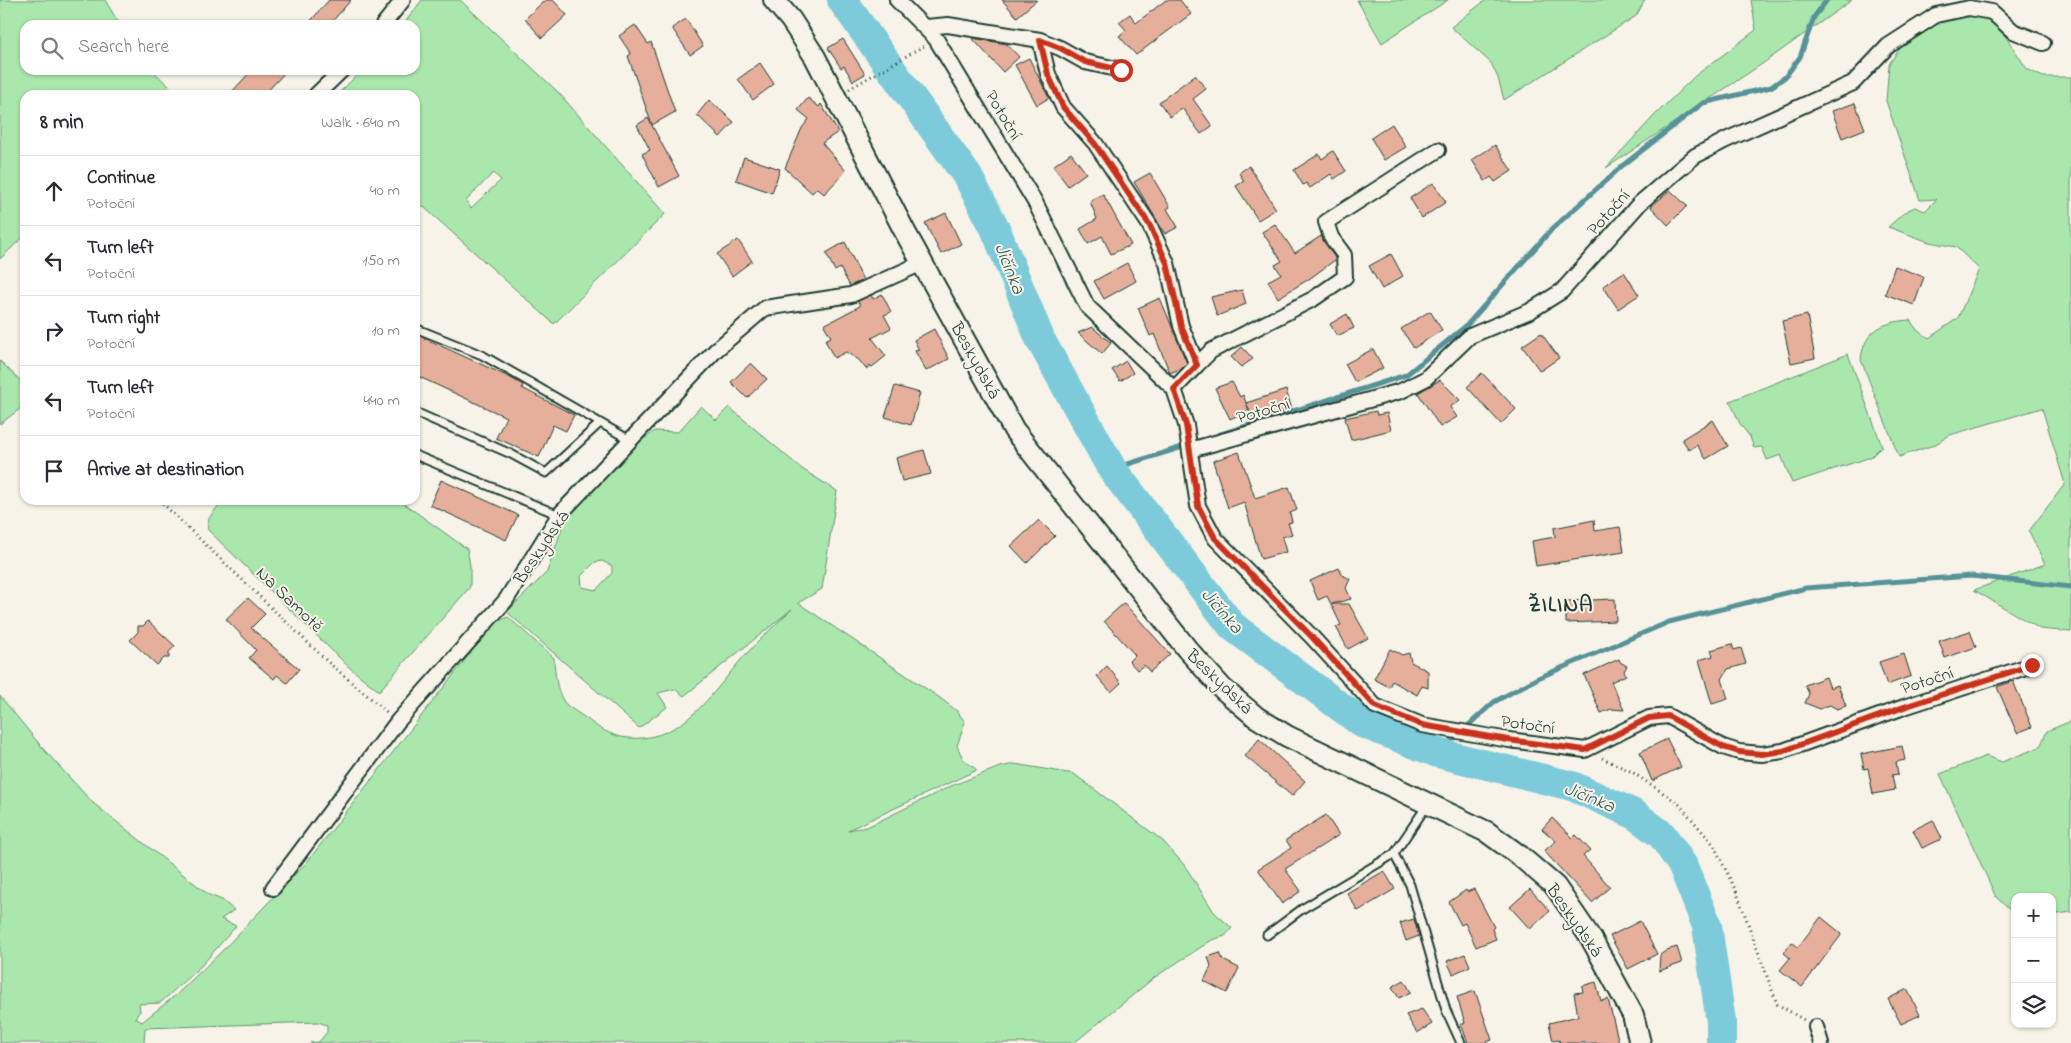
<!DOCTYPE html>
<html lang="en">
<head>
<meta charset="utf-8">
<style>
	body { margin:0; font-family:"Indie Flower",sans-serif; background:#f2f2f3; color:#2b2b33 }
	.controls { position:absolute; right:15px; bottom:15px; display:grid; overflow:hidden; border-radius:10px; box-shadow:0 1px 4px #0004 }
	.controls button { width:45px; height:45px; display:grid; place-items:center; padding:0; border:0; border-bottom:1px solid #e1e1e2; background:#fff; color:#2b2b33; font:25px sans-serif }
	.stop { position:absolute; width:15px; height:15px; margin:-11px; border:4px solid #c8321e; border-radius:50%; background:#fff }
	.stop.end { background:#c8321e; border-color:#fff; box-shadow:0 1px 5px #0008 }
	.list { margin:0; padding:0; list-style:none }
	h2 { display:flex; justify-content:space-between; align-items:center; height:65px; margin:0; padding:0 20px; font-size:21px }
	h2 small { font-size:16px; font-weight:400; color:#7c7c81 }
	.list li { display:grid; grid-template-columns:32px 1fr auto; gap:15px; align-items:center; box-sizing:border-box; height:70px; padding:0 20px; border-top:1px solid #e1e1e2 }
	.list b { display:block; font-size:19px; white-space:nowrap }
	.list p { margin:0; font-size:16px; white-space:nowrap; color:#7c7c81 }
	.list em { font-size:16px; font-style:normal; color:#7c7c81 }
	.icon { flex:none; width:28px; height:28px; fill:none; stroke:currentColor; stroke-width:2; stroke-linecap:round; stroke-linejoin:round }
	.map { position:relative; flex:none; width:2071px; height:1043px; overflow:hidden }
	.search { position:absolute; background:#fff; box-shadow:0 1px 4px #0004; left:20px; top:20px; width:400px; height:55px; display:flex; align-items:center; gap:12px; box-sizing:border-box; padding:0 18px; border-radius:15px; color:#7c7c81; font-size:19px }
	.panel { position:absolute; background:#fff; box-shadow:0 1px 4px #0004; left:20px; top:90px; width:400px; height:415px; border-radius:15px }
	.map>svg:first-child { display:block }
	.green { fill:#aae7ad; stroke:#649270; fill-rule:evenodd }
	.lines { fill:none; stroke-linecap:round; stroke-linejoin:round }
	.stream { stroke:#579298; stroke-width:5 }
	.river { stroke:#7dcbda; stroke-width:30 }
	.building { fill:#e6af9c; stroke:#1f3d34 }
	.lane-casing { stroke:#1f3d34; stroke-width:11 }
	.street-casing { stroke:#1f3d34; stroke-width:18 }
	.secondary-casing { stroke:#1f3d34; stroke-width:24 }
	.path { stroke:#1f3d34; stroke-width:3; stroke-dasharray:1 4; stroke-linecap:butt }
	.lane { stroke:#f7f3e8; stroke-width:7 }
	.street { stroke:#f7f3e8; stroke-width:14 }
	.secondary { stroke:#f7f3e8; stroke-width:20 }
	.route { stroke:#c8321e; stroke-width:6 }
	.labels { text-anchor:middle; stroke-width:4; stroke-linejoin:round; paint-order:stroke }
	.street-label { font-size:18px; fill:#1f3d34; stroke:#f7f3e8 }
	.water-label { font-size:19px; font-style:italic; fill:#325955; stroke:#f7f3e8 }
	.district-label { font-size:22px; font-weight:bold; letter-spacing:1px; fill:#1f3d34; stroke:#f7f3e8 }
</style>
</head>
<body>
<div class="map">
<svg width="2071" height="1043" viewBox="0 0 2071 1043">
	<rect width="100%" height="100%" fill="#f7f3e8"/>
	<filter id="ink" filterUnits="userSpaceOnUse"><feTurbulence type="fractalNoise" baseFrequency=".02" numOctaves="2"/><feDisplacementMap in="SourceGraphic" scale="10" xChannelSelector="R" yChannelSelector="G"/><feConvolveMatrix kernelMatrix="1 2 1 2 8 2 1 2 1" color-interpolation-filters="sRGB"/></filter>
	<g filter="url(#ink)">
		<path class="green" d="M0,0H105L120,25H25V70H152L171,88L164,95H25V235L0,259Z
			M422,0H460L558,92L665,214L554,324L415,199V95H337L362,70H415V25H403ZM493,173L501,180L471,208L466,201Z
			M1357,0H1448L1382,43Z
			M1486,0H1645L1636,16L1504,100L1498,78L1491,63L1451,27Z
			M1751,0H1852L1762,64L1606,168L1655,115L1695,76L1756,30Z
			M1971,11L1989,18L2006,37L2027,69L2043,77H2071V632L2040,629L1974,590L2045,564L2029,531L2065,484L2042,408L1950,435L1934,445L1899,457L1861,360C1864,330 1883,322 1910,320L1917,330L1929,338L1958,318L1979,269L1956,247L1929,242L1888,227L1906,211L1915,207L1925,211L1937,199L1920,200L1886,101L1889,64L1912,32L1939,19Z
			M1848,354L1882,446L1871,457L1792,483L1781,455L1767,460L1762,447L1754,448L1750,437L1740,424L1730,401Z
			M0,361L25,385V405L0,424Z
			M701,406L716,420L729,407L802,469L837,491L822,589L798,603L940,698L957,711L965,722L957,746L963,759L977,770L848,830L867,827L951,786L1000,767L1015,764L1074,774L1163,841L1185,866L1214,912L1232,928L1225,936L1212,940L1155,977L1074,1043H310L319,1042L327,1032V1025L318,1022L145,1028L144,1043H0V696L45,751L93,803L209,895L222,900L234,910L221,919L236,926L202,965L160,1003L139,1004L140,1011L135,1018L142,1022L176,995L220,953L307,862L494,623L508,617L554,658C555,673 556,690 564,702C568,708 586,717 592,723C607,734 623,740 642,738C691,734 717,685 748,652C762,637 777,623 792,609L684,696L675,689L658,693L667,707L639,728L507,612L547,572L562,528L568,518L616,458L655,431L678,432ZM602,561L612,566V573L596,590L582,587L581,576L595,562Z
			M224,500H399L467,549L470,566V587L379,691L350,668L208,530C205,517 217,509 224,500Z
			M2071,721V912L2052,915V897H2015V915L1996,897L1940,774L1986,756L2002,762L2040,747L2047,731Z"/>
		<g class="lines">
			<path class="stream" d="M1218,435L1406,375L1467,325L1552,229L1622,166L1703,103L1771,87L1785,77L1800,57L1814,17L1827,0
				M1112,469L1189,445
				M1438,753L1494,702L1538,678L1669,622L1806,588L1971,576L2071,587"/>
			<path class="river" d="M842,0L968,177L995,228L1040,339L1112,469L1232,626L1362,723L1438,753L1572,786L1634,814L1662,835L1683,866L1707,926L1721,1022V1043"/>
		</g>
		<path class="building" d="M329,0H351L329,25H307Z
			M545,0H553L567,15L542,38L525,19Z
			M1002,0H1037L1017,17Z
			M1166,0H1180L1191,14L1136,55L1119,36L1126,30L1119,22L1130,14L1136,23Z
			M686,19L703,46L690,55L672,28Z
			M635,25L648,44L651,42L675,112L652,125L628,56L631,54L619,36Z
			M972,38L1007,44L1019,57L1003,72Z
			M843,39L865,74L853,81L844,66L841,68L828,48Z
			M1029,58L1049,98L1037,105L1015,65Z
			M760,63L774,84L753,100L738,79Z
			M252,70H287L264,95H229Z
			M1195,75L1206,89L1193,99L1212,126L1201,134L1182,108L1170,117L1159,102Z
			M808,98L819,107L821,104L838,132L822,143L846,171L824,194L817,188L812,193L785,168L802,128L809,119L798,110Z
			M709,100L734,122L720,137L697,115Z
			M1855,103L1865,129L1842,138L1832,111Z
			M648,118L679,176L659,187L642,154L650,150L637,125Z
			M1392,124L1406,147L1384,160L1371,138Z
			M1495,145L1512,171L1495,182L1491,177L1485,181L1472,160Z
			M1333,151L1346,171L1334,179L1331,174L1310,188L1306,183L1303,185L1294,170L1319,154L1322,159Z
			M1071,153L1086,173L1068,186L1053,166Z
			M744,157L780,169L772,193L736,180Z
			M1249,166L1276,209L1258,220L1236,186L1244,181L1239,173Z
			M1150,173L1170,207L1167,209L1178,227L1165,234L1134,182Z
			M1433,183L1446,202L1422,218L1410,198Z
			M1670,190L1687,206L1668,225L1651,207Z
			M1103,194L1131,245L1111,254L1102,236L1088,244L1080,229L1097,219L1090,201Z
			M946,213L961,244L941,254L925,223Z
			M1275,224L1295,253L1321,236L1335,258V260L1309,279L1278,298L1268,281L1281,274L1275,265L1282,261L1262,232Z
			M738,240L752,261L732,276L717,254Z
			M845,242L863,280L850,286L840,268L835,271L826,253Z
			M1391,254L1403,276L1382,289L1369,266Z
			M1127,263L1136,281L1104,299L1094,281Z
			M1895,266L1924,277L1914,305L1885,294Z
			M1624,272L1639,295L1618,309L1603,286Z
			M1242,290L1246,304L1217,316L1211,297Z
			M882,294L891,312L884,315L891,328L872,338L886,356L872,367L870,366L866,369L859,360L846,352L834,358L825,340L831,337L824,325L860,306L858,301L871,295L873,299Z
			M1160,298L1187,363L1182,368L1170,373L1154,334L1150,336L1138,308Z
			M1430,311L1442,330L1414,348L1401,329Z
			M1347,314L1354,328L1337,336L1330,324Z
			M1807,315L1815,358L1791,363L1782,321Z
			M1092,327L1111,343L1102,354L1078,333Z
			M934,329L949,359L926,371L915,351L919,350L914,340Z
			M1541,333L1559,358L1540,371L1522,346Z
			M415,334L509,377L523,385L522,388L574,415L566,431L553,425L539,457L496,438L506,417L415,375Z
			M1242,347L1253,359L1241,367L1231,357Z
			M1373,349L1383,368L1355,382L1345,364Z
			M1126,361L1133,373L1120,381L1112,370Z
			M751,363L767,379L747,398L731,382Z
			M1482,373L1516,409L1501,424L1467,387Z
			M1440,380L1460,400L1450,407L1457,417L1440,427L1418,393Z
			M1232,382L1240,397L1243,395L1249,410L1230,419L1215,388Z
			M895,386L920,393L911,425L885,417Z
			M1286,390L1292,409L1254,421L1246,403Z
			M1376,411L1377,415L1387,413L1391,430L1351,440L1345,418Z
			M1713,420L1728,446L1706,459L1697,445L1689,450L1682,439Z
			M924,450L931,474L902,481L896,458Z
			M1239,452L1255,498L1289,487L1297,510L1290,513L1292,522L1288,523L1292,534L1282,537L1286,552L1261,559L1244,502L1228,508L1213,461Z
			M441,480L518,515L506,540L430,505Z
			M1039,520L1055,536L1027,563L1011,546Z
			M1594,520L1595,531L1620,527L1624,552L1536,566L1532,541L1555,537L1554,528Z
			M1339,568L1342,575L1350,579L1346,588L1351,599L1332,604H1349L1368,638L1348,649L1336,627L1341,625L1327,596L1318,600L1310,581Z
			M248,598L265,614L251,628L299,669L287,683L277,675L274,679L249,658L256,650L226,619Z
			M1615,599L1616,621L1566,623V601Z
			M1124,603L1170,654L1150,672L1144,665L1137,670L1129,661L1135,655L1104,621Z
			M148,621L175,646L169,652V658H164L157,665L130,640L138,632V626H143Z
			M1970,631L1976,647L1945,658L1939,641Z
			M1732,644L1734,650L1741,648L1746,664L1728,669L1722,679L1728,699L1712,704L1699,660L1713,656L1711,650Z
			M1390,649L1402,655L1409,653L1411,662L1428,671V688L1422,686L1417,695L1392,681L1389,687L1374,679Z
			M1904,654L1911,676L1887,685L1879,662Z
			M1619,659L1620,662L1627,666L1624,671L1626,675L1611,682L1624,710L1611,709L1601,713L1584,675Z
			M1107,666L1121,683L1111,692L1097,676Z
			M1826,677L1830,688L1838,685L1846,706L1837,709L1830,705L1820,709L1805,703L1809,694L1805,685Z
			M2013,681L2032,727L2017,733L1997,687Z
			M1259,739L1305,781L1292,796L1245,756Z
			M1667,739L1681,767L1652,781L1640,752Z
			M1902,746L1905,760L1896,762L1898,774L1892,775L1895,790L1873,794L1868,768L1864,769L1861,754Z
			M1326,815L1339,835L1285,869L1301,891L1282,904L1258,869L1291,848L1286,840Z
			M1552,818L1573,838L1576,835L1590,850L1583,856L1610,887L1592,903L1544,851L1556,841L1542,829Z
			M1933,820L1942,839L1922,848L1913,830Z
			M1384,871L1395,889L1358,911L1347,893Z
			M1474,889L1494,927L1492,929L1496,939L1476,947L1465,923L1461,925L1449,902L1466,890L1467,892Z
			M1530,889L1550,911L1530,929L1510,907Z
			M1821,917L1842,934L1802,987L1780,970L1790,958L1784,953L1792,942L1798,947Z
			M1414,919L1419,936L1406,941L1400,923Z
			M1640,921L1657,954L1628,969L1610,936Z
			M1677,947L1682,963L1659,971L1660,955L1667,950Z
			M1220,953L1223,960L1239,968L1227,993L1204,981L1211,966L1208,957Z
			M1465,954L1470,966L1453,974L1447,961Z
			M1404,980L1411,992L1399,998L1392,987Z
			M1596,982L1601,1001L1608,999L1619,1043H1560L1559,1040L1553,1041L1549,1023L1578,1016L1574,993L1583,992L1582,986Z
			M1907,989L1920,1015L1901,1024L1888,999Z
			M1475,991L1492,1040L1484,1043H1468L1461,1024L1465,1023L1457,997Z
			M1422,1009L1432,1024L1417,1033L1406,1015Z"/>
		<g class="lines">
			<g class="lane-casing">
				<path id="lane" d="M415,328L482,355L630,440
					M415,412L511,454L546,473L600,423
					M415,455L559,515
					M1394,854L1410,885L1446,1010L1461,1043
					M1267,935L1302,909L1394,854L1428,804"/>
			</g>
			<g class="street-casing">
				<path id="street" d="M897,0L936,39L1035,202L1087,306L1174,389L1186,425L1198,506L1215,538L1312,637L1375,706L1422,725L1509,740L1585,750L1649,718L1668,716L1723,747L1739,752L1762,754L1783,751L1904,707L2032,665
					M383,25L403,0
					M926,27L948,25L1040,40L1060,48L1085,62L1121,70
					M1040,40L1048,74L1063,107L1095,143L1149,224L1167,263L1181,326L1197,365L1174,389
					M316,95L342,70
					M1197,365L1211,351L1313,299L1345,277L1344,255L1331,237L1326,222L1438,150
					M1190,450L1401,391L1425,379L1470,336L1530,311L1562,291L1640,203L1695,156L1726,140L1853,83L1888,46L1936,15L1969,8L1992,12L2013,31L2043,43
					M273,888L398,721L506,600L559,515L716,350L765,308L851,295L922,263
					M1816,1027L1821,1043"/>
			</g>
			<g class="secondary-casing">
				<path id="secondary" d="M774,0L791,20L815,57L904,230L1014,430L1187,649L1223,689L1256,717L1287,736L1487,832L1520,856L1555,886L1592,940L1633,1015L1640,1043"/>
			</g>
			<path class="path" d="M849,89L924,46
				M159,500L329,663L388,713
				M1602,758L1632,772L1678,803L1713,844L1737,893L1777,1004L1804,1020"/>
			<use href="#lane" class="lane"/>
			<use href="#street" class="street"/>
			<use href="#secondary" class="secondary"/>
		</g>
	</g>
	<g class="lines" filter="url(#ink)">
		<path class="route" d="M1121,70L1085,62L1060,48L1040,40L1048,74L1063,107L1095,144L1149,224L1167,263L1181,326L1197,365L1174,389L1186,425L1198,506L1215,538L1312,637L1375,706L1422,725L1508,740L1585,750L1649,718L1668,716L1723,747L1739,752L1762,754L1783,751L1904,707L2032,665"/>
	</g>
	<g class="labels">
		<g class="street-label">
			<text transform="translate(1004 115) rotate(59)" y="6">Potoční</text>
			<text transform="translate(1608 212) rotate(-48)" y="6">Potoční</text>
			<text transform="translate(976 360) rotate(61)" y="6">Beskydská</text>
			<text transform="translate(1263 410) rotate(-16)" y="6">Potoční</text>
			<text transform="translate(541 547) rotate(-56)" y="6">Beskydská</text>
			<text transform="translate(290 599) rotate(44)" y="6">Na Samotě</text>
			<text transform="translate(1927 680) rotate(-18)" y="6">Potoční</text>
			<text transform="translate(1220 681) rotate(44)" y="6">Beskydská</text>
			<text transform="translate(1528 724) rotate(8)" y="6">Potoční</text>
			<text transform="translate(1575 920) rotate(55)" y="6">Beskydská</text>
		</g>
		<g class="water-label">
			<text transform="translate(1011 268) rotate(68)" y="7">Jičínka</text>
			<text transform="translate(1223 610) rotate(49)" y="7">Jičínka</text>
			<text transform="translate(1590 796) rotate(22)" y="7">Jičínka</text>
		</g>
		<g class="district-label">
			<text x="1561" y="611">ŽILINA</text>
		</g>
	</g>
</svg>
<div class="controls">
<button>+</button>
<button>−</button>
<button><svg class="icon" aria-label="layers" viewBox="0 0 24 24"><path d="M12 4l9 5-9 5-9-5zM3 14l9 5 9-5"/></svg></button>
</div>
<div class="stop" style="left:1121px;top:70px"></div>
<div class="stop end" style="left:2032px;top:665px"></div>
<div class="search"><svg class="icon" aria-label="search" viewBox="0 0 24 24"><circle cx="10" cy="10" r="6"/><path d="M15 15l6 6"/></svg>Search here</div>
<section class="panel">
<h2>8 min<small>Walk · 640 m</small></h2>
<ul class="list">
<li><svg class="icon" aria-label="ahead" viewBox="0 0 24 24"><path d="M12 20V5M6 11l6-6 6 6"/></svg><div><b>Continue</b><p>Potoční</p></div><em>40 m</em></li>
<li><svg class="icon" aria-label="left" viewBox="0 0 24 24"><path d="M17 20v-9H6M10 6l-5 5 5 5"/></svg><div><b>Turn left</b><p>Potoční</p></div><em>150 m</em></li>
<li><svg class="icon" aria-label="right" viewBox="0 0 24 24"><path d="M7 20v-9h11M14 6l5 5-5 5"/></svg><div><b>Turn right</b><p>Potoční</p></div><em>10 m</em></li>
<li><svg class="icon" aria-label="left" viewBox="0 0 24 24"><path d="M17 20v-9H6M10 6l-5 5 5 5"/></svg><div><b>Turn left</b><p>Potoční</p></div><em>440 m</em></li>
<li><svg class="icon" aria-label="arrive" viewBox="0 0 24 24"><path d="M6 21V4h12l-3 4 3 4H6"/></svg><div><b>Arrive at destination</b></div></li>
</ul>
</section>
</div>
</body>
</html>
